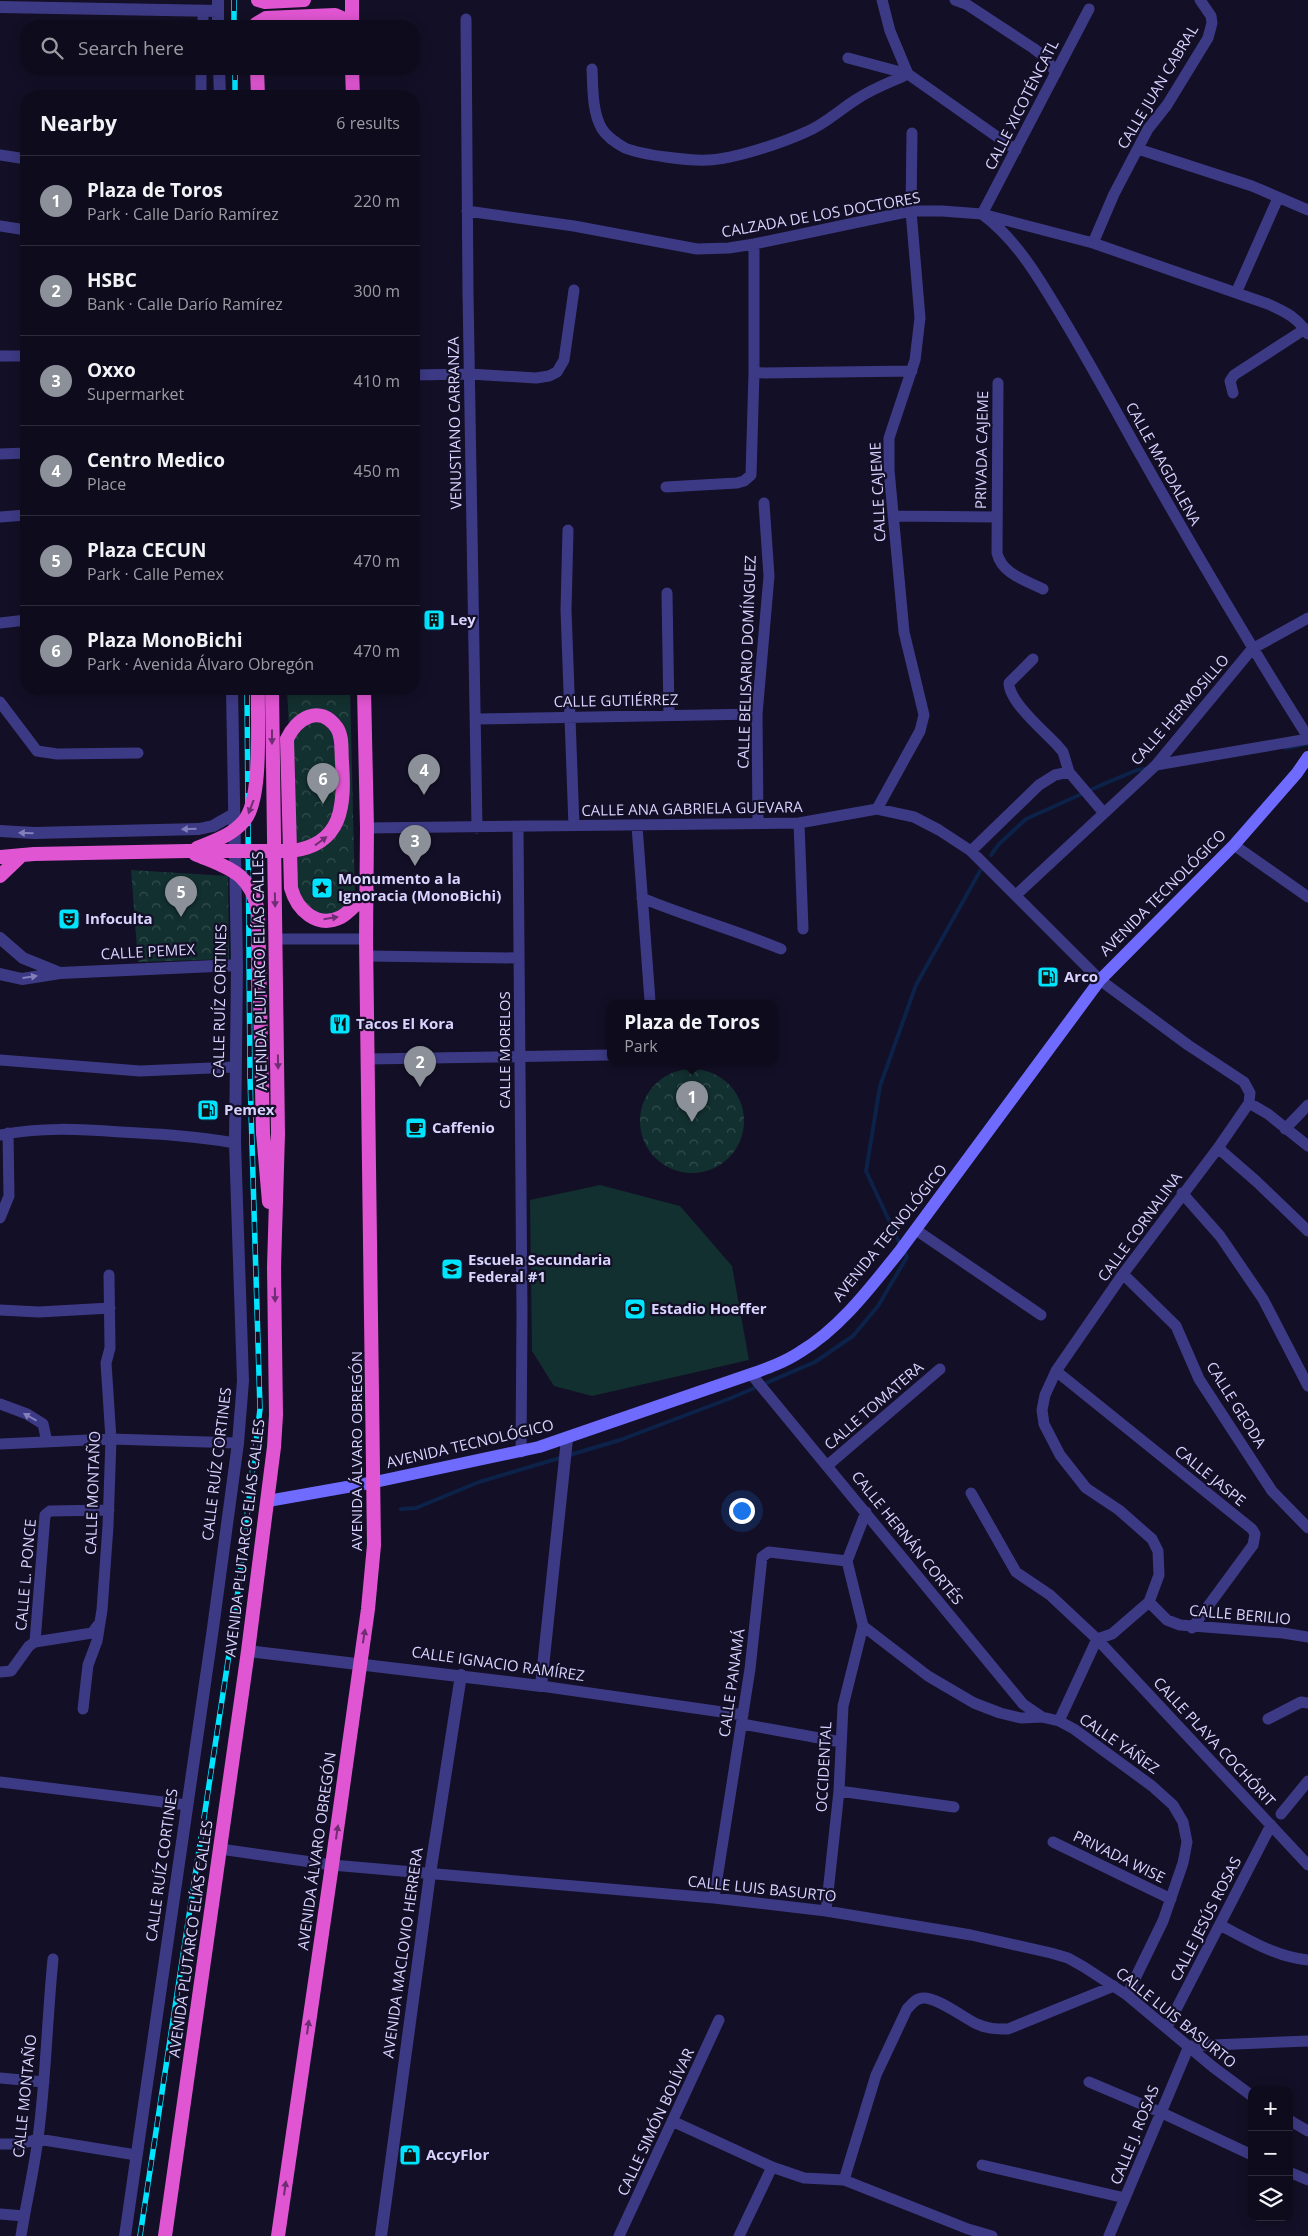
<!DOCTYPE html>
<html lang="en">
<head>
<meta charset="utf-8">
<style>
	body { margin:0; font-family:"Open Sans",sans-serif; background:#1c1929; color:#f1f3f6 }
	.controls { position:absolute; right:15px; bottom:15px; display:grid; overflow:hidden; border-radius:10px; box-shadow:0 2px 12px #0003 }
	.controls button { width:45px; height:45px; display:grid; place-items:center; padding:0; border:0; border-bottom:1px solid #2e2b3b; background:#0e0b1c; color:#f1f3f6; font:25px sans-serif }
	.you { position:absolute; left:741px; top:1510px; width:18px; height:18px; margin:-12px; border:4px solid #fff; border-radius:50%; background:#1a73e8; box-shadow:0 0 0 8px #1a73e833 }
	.badge { display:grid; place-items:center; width:32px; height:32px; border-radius:50%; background:#8c9099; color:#fff; font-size:16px; font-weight:700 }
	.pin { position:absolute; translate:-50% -41px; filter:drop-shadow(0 1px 2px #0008) }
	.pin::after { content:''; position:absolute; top:26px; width:18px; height:15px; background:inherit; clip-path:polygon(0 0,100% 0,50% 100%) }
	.popup { position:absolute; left:607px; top:1000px; width:170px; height:65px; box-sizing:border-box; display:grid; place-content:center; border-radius:10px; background:#0e0b1c; filter:drop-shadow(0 1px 4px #0005); font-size:16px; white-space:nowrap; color:#9b9ba3 }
	.popup b { font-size:19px; color:#f1f3f6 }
	.popup::after { content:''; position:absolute; left:50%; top:100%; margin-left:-10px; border:10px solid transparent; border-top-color:#0e0b1c }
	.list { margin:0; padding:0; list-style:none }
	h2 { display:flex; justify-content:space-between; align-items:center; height:65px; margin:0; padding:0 20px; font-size:21px }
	h2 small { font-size:16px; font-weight:400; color:#9b9ba3 }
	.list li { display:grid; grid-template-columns:32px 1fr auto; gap:15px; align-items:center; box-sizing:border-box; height:90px; padding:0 20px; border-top:1px solid #2e2b3b }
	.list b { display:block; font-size:19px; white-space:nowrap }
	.list p { margin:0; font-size:16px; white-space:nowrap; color:#9b9ba3 }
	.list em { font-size:16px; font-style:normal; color:#9b9ba3 }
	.icon { flex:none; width:28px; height:28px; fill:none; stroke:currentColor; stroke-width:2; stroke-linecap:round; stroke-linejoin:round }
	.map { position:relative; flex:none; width:1308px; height:2236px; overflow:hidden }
	.search { position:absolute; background:#0e0b1c; box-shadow:0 2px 12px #0003; left:20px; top:20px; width:400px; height:55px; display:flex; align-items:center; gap:12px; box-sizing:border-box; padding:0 18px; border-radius:20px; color:#9b9ba3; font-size:19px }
	.panel { position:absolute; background:#0e0b1c; box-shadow:0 2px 12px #0003; left:20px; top:90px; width:400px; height:605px; border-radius:20px }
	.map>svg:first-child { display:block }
	.forest { fill:url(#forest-crowns) }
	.garden { fill:#12302f }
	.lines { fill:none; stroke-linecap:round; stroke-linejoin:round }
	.stream { stroke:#0c2248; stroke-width:4 }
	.minor { stroke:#3d3a85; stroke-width:11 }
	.tertiary { stroke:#3d3a85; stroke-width:12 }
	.secondary { stroke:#6f6bff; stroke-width:12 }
	.trunk { stroke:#e055d1; stroke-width:14 }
	.rail-casing { stroke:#00e5ff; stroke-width:5.5 }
	.rail { stroke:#130f26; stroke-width:4; stroke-dasharray:11; stroke-linecap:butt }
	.trunk-bridge { stroke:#e055d1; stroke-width:14 }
	.oneway { fill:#6f2e73 }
	.oneway2 { fill:#837fbc }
	.labels { text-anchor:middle; stroke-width:4.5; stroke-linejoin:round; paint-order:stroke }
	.street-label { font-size:15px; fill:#d9d4ff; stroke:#130f26 }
	.poi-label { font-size:15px; font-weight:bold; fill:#d9d4ff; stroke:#130f26; text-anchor:start }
</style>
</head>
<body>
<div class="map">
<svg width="1308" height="2236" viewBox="0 0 1308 2236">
	<defs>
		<pattern id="forest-crowns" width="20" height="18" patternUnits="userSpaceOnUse" patternTransform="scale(1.25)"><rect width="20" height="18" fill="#12302f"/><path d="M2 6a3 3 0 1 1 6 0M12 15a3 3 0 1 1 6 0" fill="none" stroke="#344d4e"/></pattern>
	</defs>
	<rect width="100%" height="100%" fill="#130f26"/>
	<path class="forest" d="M287,689H350L355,893C345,909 339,914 320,915L298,897Z
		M131,870L228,876L229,959L138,962Z
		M640 1121a52 52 0 1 1 104 0a52 52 0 1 1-104 0Z"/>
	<path class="garden" d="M600,1185L680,1206L732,1266L749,1360L592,1396L554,1386L532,1351L530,1200Z"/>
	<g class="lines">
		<path class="stream" d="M1286,748L1306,744
			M991,855L999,844L1026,819L1106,783L1137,770L1146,769
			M900,1244L866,1171L880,1086L916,985L980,871
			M401,1509L416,1508L479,1482L620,1440L731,1398L815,1362L853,1336L878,1306L907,1257L904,1251"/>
		<path class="minor" d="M882,0L890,31L908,74
			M955,0L966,4L1033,48L1045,57L1056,73
			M1089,9L982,214C1017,240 1039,278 1061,315C1087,358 1111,402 1136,447C1191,545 1248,642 1308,737
			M466,19L468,293L477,828
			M203,26V12
			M848,58L908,74L1016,150
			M592,69C593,88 592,112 602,129C607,137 616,143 625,148C642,155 689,161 708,160C734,159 782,143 806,132C826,124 839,110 857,99C873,88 891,82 908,74
			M201,96V69
			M1138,149L1252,186L1308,210
			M0,155L26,159
			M467,211L574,226L697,249L729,248L754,244L911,211H942L982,214L1093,243L1268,304C1286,312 1298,318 1308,334
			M0,226L26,230
			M1093,243L1114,194L1148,129L1167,105L1208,38L1212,23L1211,16L1200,0
			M1236,293L1278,198
			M0,356H26
			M754,373L912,371
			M414,375L470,374L536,378L549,376L557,372L564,360L574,290
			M998,383L997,553C1002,574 1025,580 1043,589
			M1233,393L1230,381L1234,375L1305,329
			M0,454L26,453
			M666,487L737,483L744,481L751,475L754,373V244
			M893,516L996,517
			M0,517L26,515
			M568,530L566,610L574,826
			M667,593L669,715
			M0,623L26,620
			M1033,659L1009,683C1009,702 1044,731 1057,745L1063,752L1069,772L1103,812
			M0,702L37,751L57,754L138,753
			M476,719L757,714
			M1156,765L1308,739
			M877,809L920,731L924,715L904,632L889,470V438L915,360L920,318L911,211L912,133
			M758,822L757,714L769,576L764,503
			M799,823L803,929
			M637,826L650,1001
			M518,827L522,1313L521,1452
			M367,828L799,823L877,809L914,817L939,830L971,851L1100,980L1188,1045L1244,1082L1250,1093L1249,1103L1268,1114L1308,1146
			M1234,845L1308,897
			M971,851L1039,785L1055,775L1069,772
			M1016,895L1156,765L1252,649L1308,618
			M642,898C688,917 735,930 781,949
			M276,939H366
			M367,956L519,958
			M368,1059L611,1055
			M0,1060L140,1071L235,1067
			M1285,1129L1308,1105
			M0,1135C40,1127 80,1129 120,1132C158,1134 197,1136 235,1143
			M1218,1148L1256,1181L1308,1231
			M1182,1193L1220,1236L1263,1299L1308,1386
			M0,1218L9,1196L8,1133
			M916,1230L1041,1315
			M1123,1274L1176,1326L1199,1379L1272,1491L1308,1528
			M0,1310L39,1312L110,1308
			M1056,1371L1252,1529L1255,1534L1253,1545L1192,1628
			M751,1374L1023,1704L1042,1717
			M0,1404L27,1414L43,1424L47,1442
			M0,1444L111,1439L238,1443
			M828,1465L940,1369
			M971,1493L1016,1572L1050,1595L1097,1639L1308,1865
			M866,1512L847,1561L863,1626L928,1676L974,1703L1000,1713L1021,1718L1042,1717L1059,1721L1074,1729L1152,1786L1173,1805L1183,1822L1187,1842L1183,1863L1163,1921L1127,1995
			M1149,1602L1167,1620L1180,1625L1283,1633L1308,1637
			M1097,1639L1112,1634L1149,1602L1159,1575L1158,1551L1152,1539L1119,1510L1086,1488L1060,1455L1044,1424L1042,1410L1045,1395L1056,1371L1123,1274L1218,1148L1249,1103
			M35,1642L45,1515L50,1511L109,1510
			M0,1672L11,1671L29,1646L35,1642L92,1633L98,1625
			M541,1686L743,1715
			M83,1709L88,1665L97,1641L102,1610L108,1526L111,1439L106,1363L110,1348L109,1275
			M1268,1719L1301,1702L1308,1703
			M1059,1721L1097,1639
			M742,1724L841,1742
			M0,1782L187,1805
			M839,1791L954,1807
			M1281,1814L1308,1781
			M1053,1842L1171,1899
			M220,1849L332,1865L714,1898L826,1911L971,1935L1051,1953L1068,1958L1084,1967L1127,1995L1213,2067L1252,2096
			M714,1898L750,1669L762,1557L769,1552L847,1561
			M826,1911L839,1791L843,1706L863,1626
			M1220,1925C1249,1940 1276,1957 1308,1960
			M1167,2027L1271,1825
			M0,2078L44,2082
			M1089,2082L1160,2112L1252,2155
			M1289,2120L1308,2131
			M672,2121L772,2167L804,2178L844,2180L968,2229L992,2236
			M0,2144H20L38,2139L136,2155
			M982,2165L1125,2198
			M1289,2172L1308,2180
			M844,2180L876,2075L907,2009C912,2004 916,1998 923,1998C937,1997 964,2018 977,2024C987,2029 997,2029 1008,2029L1114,1986
			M0,2214L24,2216
			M21,2236C26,2203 34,2171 38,2138C46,2078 47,2019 53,1959
			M619,2236L719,2020
			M739,2236L772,2167
			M1109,2236L1189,2046L1308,2041"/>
		<path class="tertiary" d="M218,0V26
			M0,7L218,11
			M219,69L220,96
			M0,831L34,833L199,829L213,826L234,814
			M0,938L23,958L60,973
			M0,974L22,979L60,973L237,965
			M248,1651L541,1686L567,1439
			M125,2236L213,1628L238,1443L243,1381L235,1143L237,965L232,689
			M381,2236L430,1874L461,1675"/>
		<path class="secondary" d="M268,1501L375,1482L539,1447L751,1374C768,1368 785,1362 800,1352C840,1328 870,1288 899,1252L1100,980L1234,845L1297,773L1308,757"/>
		<path class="trunk" d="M258,0L265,2L304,0
			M256,24L266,18L335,15L344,19L352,26
			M352,26V0
			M257,69L258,96
			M352,69L353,96
			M287,739L291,888C297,910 317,929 341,917C351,911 358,901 368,894
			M0,857L34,854L187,851
			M0,876L22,855
			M263,1133L269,1202
			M165,2236L248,1651L274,1447L276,1415L274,1267L278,1134L272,689
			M278,2236L332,1865L368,1609L374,1545L366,939L367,828L364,689"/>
		<g class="rail-casing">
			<path id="rail" d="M234,0V26
				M235,69V96
				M140,2236L235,1615L260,1409L250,1077L247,689"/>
		</g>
		<use href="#rail" class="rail"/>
		<path class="trunk-bridge" d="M197,848C214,841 231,836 244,821C263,799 257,720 258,689
			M187,851H291C343,845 345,805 342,762C341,751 343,737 337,728C320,703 296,719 287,739
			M195,854C228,868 251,872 258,912L263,1133"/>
	</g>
	<defs><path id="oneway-solid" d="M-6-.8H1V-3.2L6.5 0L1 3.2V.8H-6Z" transform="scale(1.25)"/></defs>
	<g class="oneway">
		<use href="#oneway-solid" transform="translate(272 737) rotate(90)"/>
		<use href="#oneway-solid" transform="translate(251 807) rotate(111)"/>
		<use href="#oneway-solid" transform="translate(321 841) rotate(-36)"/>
		<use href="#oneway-solid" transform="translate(275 900) rotate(89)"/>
		<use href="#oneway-solid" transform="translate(331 918) rotate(-9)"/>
		<use href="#oneway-solid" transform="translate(278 1062) rotate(89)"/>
		<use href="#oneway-solid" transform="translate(275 1295) rotate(89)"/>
		<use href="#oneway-solid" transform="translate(364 1636) rotate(-81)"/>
		<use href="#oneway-solid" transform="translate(337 1832) rotate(-82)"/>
		<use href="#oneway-solid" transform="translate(308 2027) rotate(-82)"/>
		<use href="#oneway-solid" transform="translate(285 2188) rotate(-82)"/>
	</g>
	<g class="oneway2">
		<use href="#oneway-solid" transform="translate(189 829) rotate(179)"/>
		<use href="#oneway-solid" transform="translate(26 833) rotate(-178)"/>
		<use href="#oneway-solid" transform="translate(30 977) rotate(-8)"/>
		<use href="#oneway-solid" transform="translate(30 1417) rotate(-151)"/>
	</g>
	<defs>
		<g id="building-square" transform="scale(1.125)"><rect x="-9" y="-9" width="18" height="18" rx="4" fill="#00e5ff" stroke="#130f26"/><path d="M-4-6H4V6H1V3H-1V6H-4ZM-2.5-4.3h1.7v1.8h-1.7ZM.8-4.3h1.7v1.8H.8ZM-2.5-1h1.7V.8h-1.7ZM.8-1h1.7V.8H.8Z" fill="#111"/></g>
		<g id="sight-square" transform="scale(1.125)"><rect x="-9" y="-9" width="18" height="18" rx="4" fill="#00e5ff" stroke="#130f26"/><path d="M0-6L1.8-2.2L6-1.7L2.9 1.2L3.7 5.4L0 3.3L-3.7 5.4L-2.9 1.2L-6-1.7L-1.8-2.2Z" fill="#111"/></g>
		<g id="theatre-square" transform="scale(1.125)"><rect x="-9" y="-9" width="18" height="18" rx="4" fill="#00e5ff" stroke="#130f26"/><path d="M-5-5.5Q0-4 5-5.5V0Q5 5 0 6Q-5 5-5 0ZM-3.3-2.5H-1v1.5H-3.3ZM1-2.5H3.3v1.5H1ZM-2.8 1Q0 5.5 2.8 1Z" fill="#111"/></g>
		<g id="fuel-square" transform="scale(1.125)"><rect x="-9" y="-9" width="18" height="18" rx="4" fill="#00e5ff" stroke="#130f26"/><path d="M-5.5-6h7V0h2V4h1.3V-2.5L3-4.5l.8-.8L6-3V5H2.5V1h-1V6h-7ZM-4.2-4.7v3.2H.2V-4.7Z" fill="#111"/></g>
		<g id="restaurant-square" transform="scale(1.125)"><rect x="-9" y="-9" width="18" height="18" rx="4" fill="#00e5ff" stroke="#130f26"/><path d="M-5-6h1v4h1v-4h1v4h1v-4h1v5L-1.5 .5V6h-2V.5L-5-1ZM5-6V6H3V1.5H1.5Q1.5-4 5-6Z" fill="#111"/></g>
		<g id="cafe-square" transform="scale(1.125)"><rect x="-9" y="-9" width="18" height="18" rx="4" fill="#00e5ff" stroke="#130f26"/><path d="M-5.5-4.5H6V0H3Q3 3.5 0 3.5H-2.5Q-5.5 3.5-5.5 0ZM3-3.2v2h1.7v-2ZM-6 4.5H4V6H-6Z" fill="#111"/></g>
		<g id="school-square" transform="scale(1.125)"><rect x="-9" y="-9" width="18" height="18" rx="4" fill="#00e5ff" stroke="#130f26"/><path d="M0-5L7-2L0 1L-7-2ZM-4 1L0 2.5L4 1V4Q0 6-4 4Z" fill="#111"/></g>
		<g id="stadium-square" transform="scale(1.125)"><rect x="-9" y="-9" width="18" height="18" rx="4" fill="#00e5ff" stroke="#130f26"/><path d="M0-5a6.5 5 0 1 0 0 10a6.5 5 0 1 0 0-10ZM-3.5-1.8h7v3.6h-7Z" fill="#111"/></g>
		<g id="shop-square" transform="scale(1.125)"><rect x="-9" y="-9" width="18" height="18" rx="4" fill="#00e5ff" stroke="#130f26"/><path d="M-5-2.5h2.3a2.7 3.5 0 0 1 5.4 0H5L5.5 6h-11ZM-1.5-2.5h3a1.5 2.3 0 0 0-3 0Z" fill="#111"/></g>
	</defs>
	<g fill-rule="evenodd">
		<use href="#building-square" x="434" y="620"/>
		<use href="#sight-square" x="322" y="888"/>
		<use href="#theatre-square" x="69" y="919"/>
		<use href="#fuel-square" x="1048" y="977"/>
		<use href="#restaurant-square" x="340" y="1024"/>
		<use href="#fuel-square" x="208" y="1110"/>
		<use href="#cafe-square" x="416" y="1128"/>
		<use href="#school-square" x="452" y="1269"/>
		<use href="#stadium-square" x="635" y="1309"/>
		<use href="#shop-square" x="410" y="2155"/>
	</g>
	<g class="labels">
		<g class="street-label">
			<text transform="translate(1158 87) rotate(-59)" y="5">CALLE JUAN CABRAL</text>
			<text transform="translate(1022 105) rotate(-63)" y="5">CALLE XICOTÉNCATL</text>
			<text transform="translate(821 215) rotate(-10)" y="5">CALZADA DE LOS DOCTORES</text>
			<text transform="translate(455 423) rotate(-91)" y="5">VENUSTIANO CARRANZA</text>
			<text transform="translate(982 450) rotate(-89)" y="5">PRIVADA CAJEME</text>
			<text transform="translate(1163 464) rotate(61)" y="5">CALLE MAGDALENA</text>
			<text transform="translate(878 492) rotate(-93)" y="5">CALLE CAJEME</text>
			<text transform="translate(747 662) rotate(-88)" y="5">CALLE BELISARIO DOMÍNGUEZ</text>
			<text transform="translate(616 701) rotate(-1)" y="5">CALLE GUTIÉRREZ</text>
			<text transform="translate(1180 710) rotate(-49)" y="5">CALLE HERMOSILLO</text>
			<text transform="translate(692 809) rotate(-1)" y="5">CALLE ANA GABRIELA GUEVARA</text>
			<text transform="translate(1163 893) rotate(-45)" y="5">AVENIDA TECNOLÓGICO</text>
			<text transform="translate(148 952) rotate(-3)" y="5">CALLE PEMEX</text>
			<text transform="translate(260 971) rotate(-91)" y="5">AVENIDA PLUTARCO ELÍAS CALLES</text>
			<text transform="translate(220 1001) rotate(-89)" y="5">CALLE RUÍZ CORTINES</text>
			<text transform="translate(505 1050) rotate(-90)" y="5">CALLE MORELOS</text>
			<text transform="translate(1140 1227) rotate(-54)" y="5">CALLE CORNALINA</text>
			<text transform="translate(890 1233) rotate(-51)" y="5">AVENIDA TECNOLÓGICO</text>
			<text transform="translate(1236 1405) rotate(58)" y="5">CALLE GEODA</text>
			<text transform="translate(874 1406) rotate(-41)" y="5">CALLE TOMATERA</text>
			<text transform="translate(470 1444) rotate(-13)" y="5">AVENIDA TECNOLÓGICO</text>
			<text transform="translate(357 1451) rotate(-90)" y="5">AVENIDA ÁLVARO OBREGÓN</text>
			<text transform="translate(217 1464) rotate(-83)" y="5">CALLE RUÍZ CORTINES</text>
			<text transform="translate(1210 1476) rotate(39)" y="5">CALLE JASPE</text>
			<text transform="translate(93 1493) rotate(-88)" y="5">CALLE MONTAÑO</text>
			<text transform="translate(245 1538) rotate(-83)" y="5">AVENIDA PLUTARCO ELÍAS CALLES</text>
			<text transform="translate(907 1538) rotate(51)" y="5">CALLE HERNÁN CORTÉS</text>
			<text transform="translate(26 1575) rotate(-85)" y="5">CALLE L. PONCE</text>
			<text transform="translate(1240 1615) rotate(5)" y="5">CALLE BERILIO</text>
			<text transform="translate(498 1664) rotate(8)" y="5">CALLE IGNACIO RAMÍREZ</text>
			<text transform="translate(732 1683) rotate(-82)" y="5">CALLE PANAMÁ</text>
			<text transform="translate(1214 1742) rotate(47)" y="5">CALLE PLAYA COCHÓRIT</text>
			<text transform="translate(1119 1744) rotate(35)" y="5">CALLE YÁÑEZ</text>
			<text transform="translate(824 1767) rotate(-87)" y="5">OCCIDENTAL</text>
			<text transform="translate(317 1851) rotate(-82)" y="5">AVENIDA ÁLVARO OBREGÓN</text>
			<text transform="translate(1119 1857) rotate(26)" y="5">PRIVADA WISE</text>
			<text transform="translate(162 1865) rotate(-82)" y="5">CALLE RUÍZ CORTINES</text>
			<text transform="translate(762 1889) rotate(6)" y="5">CALLE LUIS BASURTO</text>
			<text transform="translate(1206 1919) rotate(-63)" y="5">CALLE JESÚS ROSAS</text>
			<text transform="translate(191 1939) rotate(-82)" y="5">AVENIDA PLUTARCO ELÍAS CALLES</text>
			<text transform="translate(403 1953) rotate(-82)" y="5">AVENIDA MACLOVIO HERRERA</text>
			<text transform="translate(1176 2018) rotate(39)" y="5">CALLE LUIS BASURTO</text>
			<text transform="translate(25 2096) rotate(-84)" y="5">CALLE MONTAÑO</text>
			<text transform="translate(656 2122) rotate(-65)" y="5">CALLE SIMÓN BOLÍVAR</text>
			<text transform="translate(1135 2135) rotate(-68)" y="5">CALLE J. ROSAS</text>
		</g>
		<g class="poi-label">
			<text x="450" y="625">Ley</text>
			<text x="338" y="884">Monumento a la<tspan x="338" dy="17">Ignoracia (MonoBichi)</tspan></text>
			<text x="85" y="924">Infoculta</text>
			<text x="1064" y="982">Arco</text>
			<text x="356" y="1029">Tacos El Kora</text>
			<text x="224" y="1115">Pemex</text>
			<text x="432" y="1133">Caffenio</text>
			<text x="468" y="1265">Escuela Secundaria<tspan x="468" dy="17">Federal #1</tspan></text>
			<text x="651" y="1314">Estadio Hoeffer</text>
			<text x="426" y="2160">AccyFlor</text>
		</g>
	</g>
</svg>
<div class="controls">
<button>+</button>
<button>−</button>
<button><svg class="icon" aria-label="layers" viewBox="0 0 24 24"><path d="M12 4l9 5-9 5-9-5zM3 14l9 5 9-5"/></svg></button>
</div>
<div class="you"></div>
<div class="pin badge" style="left:692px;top:1122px">1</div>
<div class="popup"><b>Plaza de Toros</b>Park</div>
<div class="pin badge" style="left:420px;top:1087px">2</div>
<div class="pin badge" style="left:415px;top:866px">3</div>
<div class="pin badge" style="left:424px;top:795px">4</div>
<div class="pin badge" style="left:181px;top:917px">5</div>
<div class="pin badge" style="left:323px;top:804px">6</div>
<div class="search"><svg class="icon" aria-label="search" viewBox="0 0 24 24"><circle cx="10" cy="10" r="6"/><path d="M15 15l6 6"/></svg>Search here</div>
<section class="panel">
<h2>Nearby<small>6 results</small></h2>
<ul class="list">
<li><span class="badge">1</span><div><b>Plaza de Toros</b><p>Park · Calle Darío Ramírez</p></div><em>220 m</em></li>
<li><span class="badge">2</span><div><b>HSBC</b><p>Bank · Calle Darío Ramírez</p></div><em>300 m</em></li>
<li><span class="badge">3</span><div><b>Oxxo</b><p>Supermarket</p></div><em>410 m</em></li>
<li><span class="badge">4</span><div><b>Centro Medico</b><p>Place</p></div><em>450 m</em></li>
<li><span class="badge">5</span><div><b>Plaza CECUN</b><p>Park · Calle Pemex</p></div><em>470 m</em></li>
<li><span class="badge">6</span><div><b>Plaza MonoBichi</b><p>Park · Avenida Álvaro Obregón</p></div><em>470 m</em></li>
</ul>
</section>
</div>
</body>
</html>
